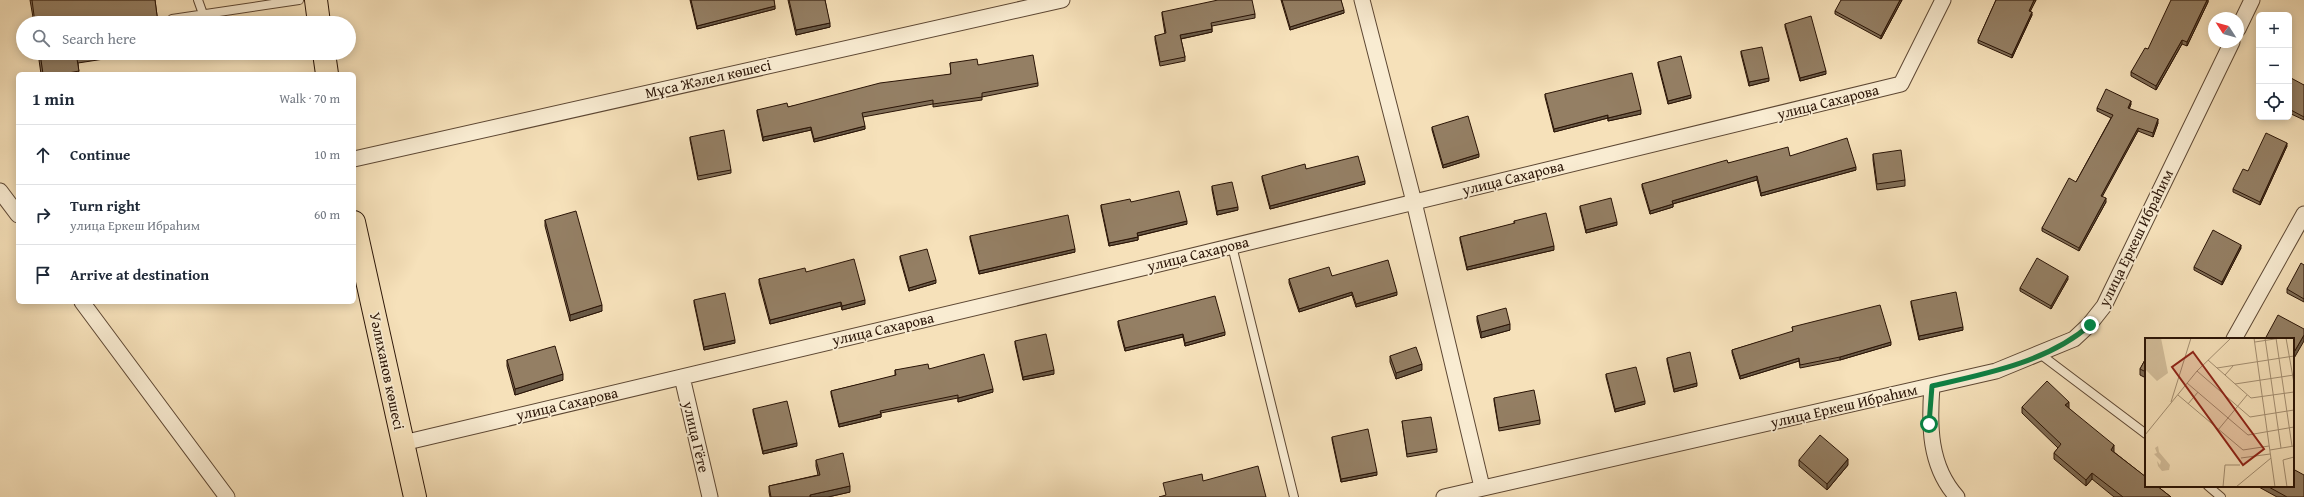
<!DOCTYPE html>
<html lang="en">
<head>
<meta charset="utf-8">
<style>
	body { margin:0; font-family:"Gentium Book Plus",serif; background:#f6f6f7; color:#1f2937 }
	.controls { position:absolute; right:12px; top:12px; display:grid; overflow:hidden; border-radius:6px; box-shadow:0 2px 10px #0003 }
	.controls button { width:36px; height:36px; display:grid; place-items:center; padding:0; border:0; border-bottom:1px solid #e0e1e3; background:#fff; color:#1f2937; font:20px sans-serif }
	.compass { position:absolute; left:2208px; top:12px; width:36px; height:36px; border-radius:50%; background:#fff; box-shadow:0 2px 10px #0003; rotate:306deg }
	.stop { position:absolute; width:12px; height:12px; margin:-9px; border:3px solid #0b8043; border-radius:50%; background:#fff }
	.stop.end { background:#0b8043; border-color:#fff; box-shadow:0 1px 4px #0008 }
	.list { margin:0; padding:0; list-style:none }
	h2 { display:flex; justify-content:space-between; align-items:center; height:52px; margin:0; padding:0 16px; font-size:17px }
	h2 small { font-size:13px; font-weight:400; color:#747a83 }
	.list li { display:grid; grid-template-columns:26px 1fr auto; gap:12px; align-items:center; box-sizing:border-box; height:60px; padding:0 16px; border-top:1px solid #e0e1e3 }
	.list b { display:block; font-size:15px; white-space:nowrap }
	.list p { margin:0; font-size:13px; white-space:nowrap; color:#747a83 }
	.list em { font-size:13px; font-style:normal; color:#747a83 }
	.icon { flex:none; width:22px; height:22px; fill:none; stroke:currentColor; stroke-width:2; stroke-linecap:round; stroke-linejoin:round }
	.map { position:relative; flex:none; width:2304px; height:497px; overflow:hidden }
	.search { position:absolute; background:#fff; box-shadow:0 2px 10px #0003; left:16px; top:16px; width:340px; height:44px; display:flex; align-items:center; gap:10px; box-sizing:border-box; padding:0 14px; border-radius:22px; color:#747a83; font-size:15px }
	.panel { position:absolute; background:#fff; box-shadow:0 2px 10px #0003; left:16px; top:72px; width:340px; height:232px; border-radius:6px }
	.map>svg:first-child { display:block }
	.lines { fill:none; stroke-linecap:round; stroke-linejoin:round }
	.lane-casing { stroke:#5d4733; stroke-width:10 }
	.street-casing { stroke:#5d4733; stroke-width:17 }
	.primary-casing { stroke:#2a1406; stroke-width:24 }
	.lane { stroke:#f9ecd2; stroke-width:8 }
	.street { stroke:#f9ecd2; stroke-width:15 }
	.primary { stroke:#f6e1ba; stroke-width:22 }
	.wall { fill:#7f6d56; stroke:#2a1406 }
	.shaded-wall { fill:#685946; stroke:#2a1406 }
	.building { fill:#947f64; stroke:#2a1406 }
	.route { stroke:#0b8043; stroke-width:5 }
	.labels { text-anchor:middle; stroke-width:3.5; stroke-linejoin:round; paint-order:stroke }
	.street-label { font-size:15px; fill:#2a1406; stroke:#f9ecd2 }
	.inset-road { fill:none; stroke:#a48f72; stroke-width:1 }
	.view { fill:#8f2418; fill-opacity:0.15; stroke:#8f2418; stroke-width:2 }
	.inset-edge { fill:none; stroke:#2a1406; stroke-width:2 }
</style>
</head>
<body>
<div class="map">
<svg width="2304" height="497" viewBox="0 0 2304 497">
	<rect width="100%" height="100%" fill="#f6e1ba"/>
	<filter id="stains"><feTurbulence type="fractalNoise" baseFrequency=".005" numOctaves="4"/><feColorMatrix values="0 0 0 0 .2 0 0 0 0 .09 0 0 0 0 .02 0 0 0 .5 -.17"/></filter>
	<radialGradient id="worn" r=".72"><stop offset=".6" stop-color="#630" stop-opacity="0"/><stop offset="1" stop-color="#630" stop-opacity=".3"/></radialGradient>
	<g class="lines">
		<g class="lane-casing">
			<path id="lane" d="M198,0L203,14
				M172,19L299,0
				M1232,246L1294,497
				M2040,354L2146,434
				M2208,486L2221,497"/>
		</g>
		<g class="street-casing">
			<path id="street" d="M1362,0L1414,202L1482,487
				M2238,29L2252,0
				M354,159L1062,0
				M0,191L18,215
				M82,302L227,497
				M2234,339L2304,214
				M682,377L710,497
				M1932,386C1929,425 1929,466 1957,497
				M403,443L1155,265L1901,84L1943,0
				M1444,497L1996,371L2074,339L2089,325L2104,306L2232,42"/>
		</g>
		<g class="primary-casing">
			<path id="primary" d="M316,0L319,23
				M324,53L327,74
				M354,222L415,497"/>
		</g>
		<use href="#lane" class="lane"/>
		<use href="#street" class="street"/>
		<use href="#primary" class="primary"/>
	</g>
	<path class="wall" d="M30,0H155L158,23H34Z
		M690,0H774L775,9L697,29Z
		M788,0H825L830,27L796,35Z
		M1281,0H1341L1344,13L1290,30Z
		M1902,0L1881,39L1835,14V11Z
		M1996,0H2036L2030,11L2032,15L2012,58L1978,43V40Z
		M2208,0V2L2187,46L2182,44L2156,90L2131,76V72L2148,49Z
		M1162,12L1255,14V18L1212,26V32L1181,39L1185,57V61L1160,66L1155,40V36L1165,34L1162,15Z
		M1785,24L1826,74L1800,81L1785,27Z
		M1741,51L1769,81L1749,86L1741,54Z
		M38,53H143L78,63L79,74H41Z
		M1658,62L1691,98L1668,104L1658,65Z
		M950,63L978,65L1038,83V86L982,97V100L933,107V104L863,117L865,129L814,142L811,130L763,141L757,113V110L788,107L951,74Z
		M2289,83L2304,85V120L2289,113Z
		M1545,94L1641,114L1608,121V118L1554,132L1545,97Z
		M2131,104L2129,109L2158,123L2153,137L2138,131L2102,196L2106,202L2079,251L2042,231V228L2076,182L2111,118L2097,111V108Z
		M1432,127L1479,157L1443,168L1432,130Z
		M690,137L731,170V173L698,180L690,140Z
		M2287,146L2260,205L2233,192V189Z
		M1873,154L1905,180V186L1877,190L1873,160Z
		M1790,156L1856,170L1761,196L1757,180L1673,204V207L1650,214L1642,187V184L1728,163Z
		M1306,169L1365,184L1270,209L1262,179V176Z
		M1212,186L1238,210L1217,215L1212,190Z
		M1131,202L1187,224L1138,236V240L1109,246L1101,208V205Z
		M1580,206L1617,225L1586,233L1580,209Z
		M545,220L602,311L570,321L545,226Z
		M1514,221L1554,250L1467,270L1460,240V237L1514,224Z
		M970,236L1075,252L979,274L970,239Z
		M2241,248L2222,285L2194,270V267Z
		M900,256L936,283L909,291L900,259Z
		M2304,265V302L2287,293V289Z
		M806,272L865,304L842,310L841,306L770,324L759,283V279Z
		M1332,276L1397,295L1356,307L1352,295L1299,312L1289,283V279Z
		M2068,279L2051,309L2020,291V288Z
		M694,300L735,343L704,350L694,303Z
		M1911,301L1963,330L1919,340L1911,304Z
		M1477,316L1510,330L1481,338L1477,321Z
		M1118,321L1225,335L1185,346L1183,337L1125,351L1118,325Z
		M1792,327L1891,345L1840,360L1800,368L1799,361L1740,379L1732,353V350L1793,332Z
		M1015,341L1054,374L1023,380L1015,344Z
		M1390,356L1422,370L1396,379L1390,362Z
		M1667,358L1697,386L1674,392L1667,361Z
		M2146,358V378L2140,375V369Z
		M507,360L563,380L515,395L507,366Z
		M929,369L993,392L958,402V398L881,413V417L839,427L831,394V391L895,376V370Z
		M1606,374L1645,404L1615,412L1606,377Z
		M1494,398L1540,420V424L1499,431L1494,401Z
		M2022,407L2069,408L2114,452L2171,497H2114L2092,479L2086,486L2054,459V453L2058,448L2022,413Z
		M753,409L797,446L763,454L753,412Z
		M1402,421L1437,449V452L1407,457Z
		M1332,437L1377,475L1341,482L1332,440Z
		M816,460L850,492L828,497H770L769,492V486L818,475L816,466Z
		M1799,460L1848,465L1827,490L1799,466Z
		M2257,486H2293L2304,497H2277Z"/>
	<path class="shaded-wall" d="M1900,0H1902L1881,39V36Z
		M2034,0H2036L2029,14V11Z
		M2207,0H2208V2L2187,46V42Z
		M775,6V9L697,29V26Z
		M1344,10V13L1290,30V27Z
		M2032,12V15L2012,58V55Z
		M830,23V27L796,35V30Z
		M1212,29V32L1180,39V35Z
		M2182,40V44L2156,90V86Z
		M1826,71V74L1800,81V78Z
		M1769,78V81L1749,86V82Z
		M1691,95V98L1668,104V101Z
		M2131,101V104L2128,112V108Z
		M1641,110V114L1608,121V118Z
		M1608,115V118L1554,132V129Z
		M2158,119V123L2153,137V133Z
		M865,126V129L814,142V139Z
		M811,127V130L763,141V137Z
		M2138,128V131L2101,199V196Z
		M2287,143V146L2260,205V202Z
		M1479,154V157L1443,168V165Z
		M1856,167V170L1761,196V193Z
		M1757,176V180L1672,204V201Z
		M1365,181V184L1270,209V206Z
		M2106,198V202L2079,251V248Z
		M1673,204V207L1650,214V211Z
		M1238,207V210L1217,215V211Z
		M1187,221V224L1137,236V233Z
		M1617,222V225L1586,233V230Z
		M1138,237V240L1109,246V243Z
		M2241,245V248L2222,285V282Z
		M1554,246V250L1467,270V267Z
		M1075,249V252L979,274V271Z
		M2068,276V279L2051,309V306Z
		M936,280V283L909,291V288Z
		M1352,292V295L1299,312V309Z
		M1397,292V295L1356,307V304Z
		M865,300V304L842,310V306Z
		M841,302V306L770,324V320Z
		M602,305V311L570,321V315Z
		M1510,324V330L1481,338V332Z
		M1963,327V330L1919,340V336Z
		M1225,332V335L1185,346V343Z
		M1183,334V337L1125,351V348Z
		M2304,335V341L2293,360V354Z
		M735,340V343L704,350V347Z
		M1891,342V345L1840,360V357Z
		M1799,358V361L1740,379V376Z
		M1422,364V370L1396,379V373Z
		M1054,370V374L1023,380V377Z
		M563,374V380L515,395V389Z
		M1697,383V386L1674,392V389Z
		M993,389V392L958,402V398Z
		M1645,401V404L1615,412V409Z
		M2069,402V408L2065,405Z
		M881,414V417L839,427V424Z
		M797,443V446L763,454V451Z
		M2114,445V452L2111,456V450Z
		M1848,459V465L1827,490V484Z
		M1377,472V475L1341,482V479Z
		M2092,473V479L2086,486V480Z
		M850,486V492L828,497H810V495Z"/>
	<path class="building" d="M32,0H155L158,23H35Z
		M691,0H774L775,6L697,26Z
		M789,0H825L830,23L796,30Z
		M1218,0H1252L1255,14L1211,23L1212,29L1180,35L1185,57L1160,62L1155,36L1166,33L1162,12Z
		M1282,0H1341L1344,10L1290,27Z
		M1841,0H1900L1881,36L1835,11Z
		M1996,0H2034L2029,11L2032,12L2012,55L1978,40Z
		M2171,0H2207L2187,42L2182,40L2156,86L2131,72L2145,48L2148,49Z
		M1811,16L1826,71L1800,78L1785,24Z
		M1762,47L1769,78L1749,82L1741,51Z
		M40,53H76L79,71L63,74H43Z
		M1033,55L1038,83L982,93V97L933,104V100L862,113L865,126L814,139L811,127L763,137L757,110L787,103L788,107L880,83L951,74L950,63L977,59L978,65Z
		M1681,56L1691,95L1668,101L1658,62Z
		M1632,73L1641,110L1608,118V115L1554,129L1545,94Z
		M2291,78L2304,85V117L2289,109V83Z
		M2106,89L2131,101L2128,108L2158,119L2153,133L2138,128L2101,196L2106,198L2079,248L2042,228L2069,178L2076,182L2113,115L2097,108Z
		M1468,116L1479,154L1443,165L1432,127Z
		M724,130L731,170L698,176L690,137Z
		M2266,133L2287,143L2260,202L2233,189L2243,169L2248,171Z
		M1847,138L1856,167L1761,193L1757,176L1672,201L1673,204L1650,211L1642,184L1727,160L1728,163L1788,147L1790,156Z
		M1901,150L1905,180L1877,184L1873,154Z
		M1358,156L1365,181L1270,206L1262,176L1305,164L1306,169Z
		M1232,182L1238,207L1217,211L1212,186Z
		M1179,191L1187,221L1137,233L1138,237L1109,243L1101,205L1130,199L1131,202Z
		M1611,198L1617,222L1586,230L1580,206Z
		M576,211L602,305L570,315L545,220Z
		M1546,213L1554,246L1467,267L1460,237L1515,223L1514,221Z
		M1068,215L1075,249L979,271L970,236Z
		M2213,230L2241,245L2222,282L2194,267Z
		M927,249L936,280L909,288L900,256Z
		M2037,258L2068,276L2051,306L2020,288Z
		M854,259L865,300L842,306L841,302L770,320L759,279L805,268L806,272Z
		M1388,260L1397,292L1356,304L1352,292L1299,309L1289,279L1329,267L1332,276Z
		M2301,263L2304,265V299L2287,289Z
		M1956,292L1963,327L1919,336L1911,301Z
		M725,293L735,340L704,347L694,300Z
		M1215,296L1225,332L1185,343L1183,334L1125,348L1118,321Z
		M1880,305L1891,342L1840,357L1800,365L1799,358L1740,376L1732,350L1793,331L1792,327Z
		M1506,308L1510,324L1481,332L1477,316Z
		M2278,315L2304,329V335L2293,354V339H2265Z
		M1046,334L1054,370L1023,377L1015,341Z
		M555,346L563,374L515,389L507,360Z
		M1416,347L1422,364L1396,373L1390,356Z
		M1690,352L1697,383L1674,389L1667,358Z
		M984,354L993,389L958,398V395L880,411L881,414L839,424L831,391L896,375L895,370L928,364L929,369Z
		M2146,358V372L2140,369Z
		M1636,367L1645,401L1615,409L1606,374Z
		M2047,381L2069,402L2065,405L2114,445L2111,450L2146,477V486H2157L2171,497H2123L2092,473L2086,480L2054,453L2061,444L2022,407Z
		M1534,390L1540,420L1499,428L1494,398Z
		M787,401L797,443L763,451L753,409Z
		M1431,417L1437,449L1407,454L1402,421Z
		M1368,429L1377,472L1341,479L1332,437Z
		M1820,435L1848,459L1827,484L1799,460Z
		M843,453L850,486L810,495V497H771L769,486L820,475L816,460Z
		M1258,466L1266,497H1159L1166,495L1163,483L1202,474L1203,481Z
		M2293,469L2304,475V497H2287L2267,486H2293Z"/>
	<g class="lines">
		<path class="route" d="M1929,424L1932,386C1985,374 2048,362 2090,325"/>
	</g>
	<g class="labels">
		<g class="street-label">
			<text transform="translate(708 79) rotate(-13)" y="5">Мұса Жәлел көшесі</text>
			<text transform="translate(1828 102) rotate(-14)" y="5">улица Сахарова</text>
			<text transform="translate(1513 178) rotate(-14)" y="5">улица Сахарова</text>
			<text transform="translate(2136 238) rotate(-64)" y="5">улица Еркеш Ибраһим</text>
			<text transform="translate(1198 254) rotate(-14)" y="5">улица Сахарова</text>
			<text transform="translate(883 329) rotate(-13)" y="5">улица Сахарова</text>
			<text transform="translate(387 371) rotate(78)" y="5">Уәлиханов көшесі</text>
			<text transform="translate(567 404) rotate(-13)" y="5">улица Сахарова</text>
			<text transform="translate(1844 406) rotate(-13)" y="5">улица Еркеш Ибраһим</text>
			<text transform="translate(696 437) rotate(77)" y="5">улица Гёте</text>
		</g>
	</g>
	<g transform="translate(2145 338)">
		<rect width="149" height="149" fill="#f6e1ba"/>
		<path d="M0,0H16L23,35L12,43L0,31ZM13,108L14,114L25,127L24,132L17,133L13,128L12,123L15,127L16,123L9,116L12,115L10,110Z" fill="#d3be9b"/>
		<path class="inset-road" d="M109,0L130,149M120,0L136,110M131,0L147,108M141,0L149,45M110,4L136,0M63,22L106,60L149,54M72,30L149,18M52,33L105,79L149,72M80,37L88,28M42,45L103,97L149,89M90,46L149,37M33,57L98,112L124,108M26,64L46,0M43,66L53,54M73,92L102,57M0,97L52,33L86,0M125,112L149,108M96,120L125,116M78,149L80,127H95M91,149L126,120M142,149L138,122L149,119"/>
		<path class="view" d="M48,14L119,111L98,127L27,29Z"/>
		<rect width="149" height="149" class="inset-edge"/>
	</g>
	<rect width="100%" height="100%" filter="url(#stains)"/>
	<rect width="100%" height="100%" fill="url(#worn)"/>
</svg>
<div class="controls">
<button>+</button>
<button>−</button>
<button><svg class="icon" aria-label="locate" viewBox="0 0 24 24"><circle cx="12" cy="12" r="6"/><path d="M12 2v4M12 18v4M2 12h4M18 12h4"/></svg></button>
</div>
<svg class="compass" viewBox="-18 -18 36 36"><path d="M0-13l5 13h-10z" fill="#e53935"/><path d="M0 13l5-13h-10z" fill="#747a83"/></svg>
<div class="stop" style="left:1929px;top:424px"></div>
<div class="stop end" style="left:2090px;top:325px"></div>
<div class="search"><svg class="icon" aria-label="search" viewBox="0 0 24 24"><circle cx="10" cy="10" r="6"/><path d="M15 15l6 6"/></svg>Search here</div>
<section class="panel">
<h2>1 min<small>Walk · 70 m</small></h2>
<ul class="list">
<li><svg class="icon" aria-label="ahead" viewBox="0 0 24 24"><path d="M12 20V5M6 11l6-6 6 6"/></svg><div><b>Continue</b></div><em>10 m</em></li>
<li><svg class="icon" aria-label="right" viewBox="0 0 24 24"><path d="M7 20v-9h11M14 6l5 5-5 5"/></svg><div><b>Turn right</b><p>улица Еркеш Ибраһим</p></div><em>60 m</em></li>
<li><svg class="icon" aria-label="arrive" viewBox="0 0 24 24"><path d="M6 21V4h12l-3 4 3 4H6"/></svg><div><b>Arrive at destination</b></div></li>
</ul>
</section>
</div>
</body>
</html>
